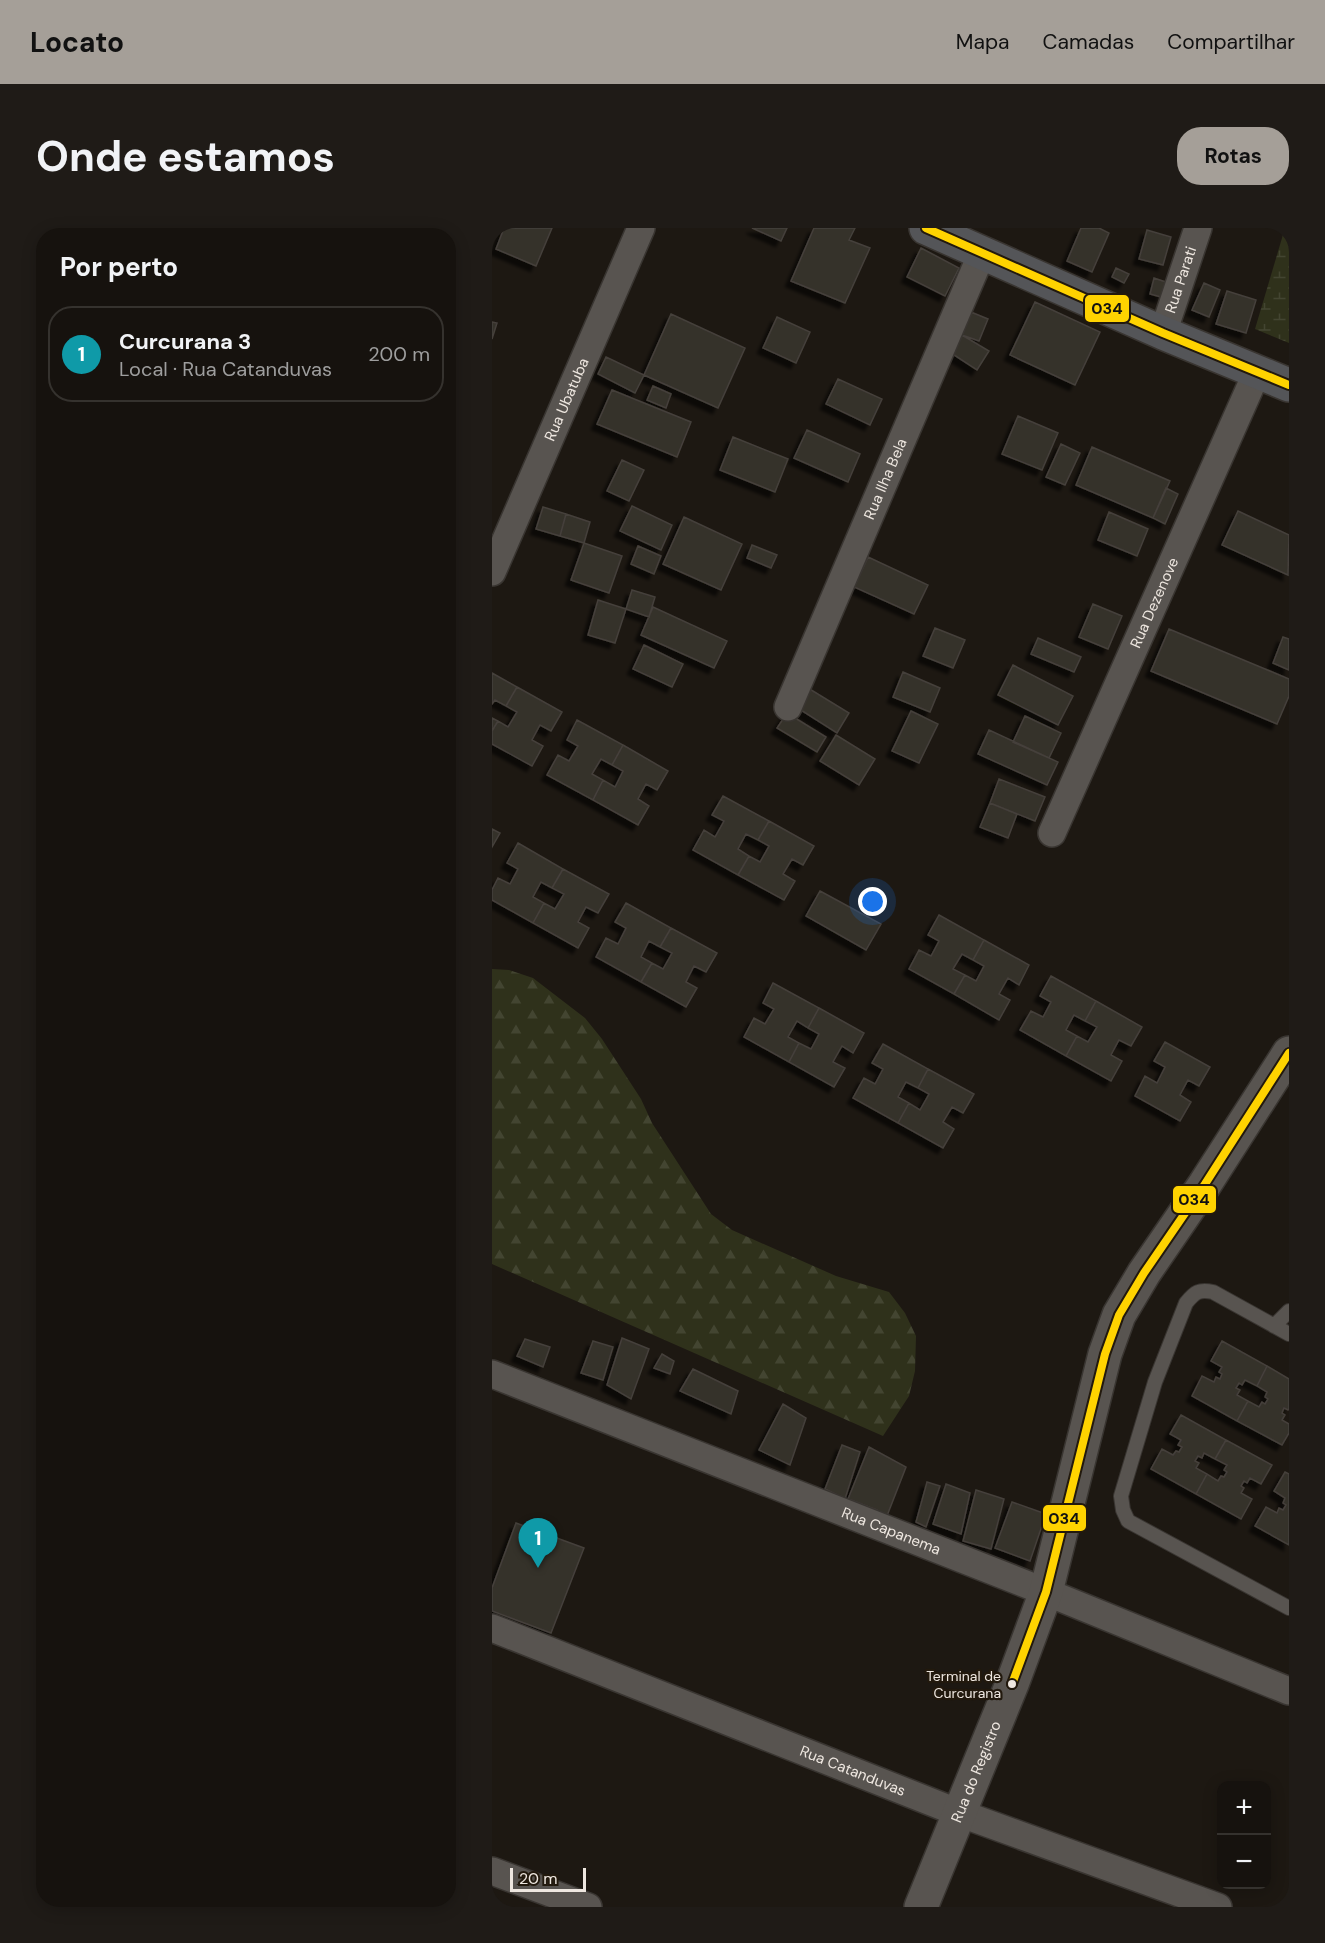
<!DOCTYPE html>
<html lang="pt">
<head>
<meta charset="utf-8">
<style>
	body { margin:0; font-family:"DM Sans",sans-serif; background:#1f1b17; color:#f1f3f6 }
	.controls { position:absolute; right:18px; bottom:18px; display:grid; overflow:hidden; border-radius:12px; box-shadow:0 3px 15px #0003 }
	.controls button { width:54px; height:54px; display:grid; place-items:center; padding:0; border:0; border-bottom:2px solid #35322e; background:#16120e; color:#f1f3f6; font:30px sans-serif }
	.scale { position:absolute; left:18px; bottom:15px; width:76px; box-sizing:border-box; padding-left:6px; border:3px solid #eee7e0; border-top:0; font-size:16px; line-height:21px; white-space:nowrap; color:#eee7e0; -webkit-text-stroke:4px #22190d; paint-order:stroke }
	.you { position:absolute; left:381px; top:674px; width:21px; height:21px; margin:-15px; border:4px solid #fff; border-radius:50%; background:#1a73e8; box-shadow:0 0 0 9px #1a73e833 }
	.badge { display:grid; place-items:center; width:39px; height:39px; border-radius:50%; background:#a59f98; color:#fff; font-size:20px; font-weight:700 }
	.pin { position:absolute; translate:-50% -50px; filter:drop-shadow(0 2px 3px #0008) }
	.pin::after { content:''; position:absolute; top:32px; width:21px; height:18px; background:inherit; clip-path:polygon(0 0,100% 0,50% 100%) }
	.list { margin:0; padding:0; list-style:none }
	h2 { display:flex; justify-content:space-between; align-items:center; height:78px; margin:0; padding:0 24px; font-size:26px }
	h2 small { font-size:20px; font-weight:400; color:#9e9e9e }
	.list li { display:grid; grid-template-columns:39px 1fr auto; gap:18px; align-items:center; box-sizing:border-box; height:96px; margin:0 12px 12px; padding:0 12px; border:2px solid #35322e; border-radius:24px }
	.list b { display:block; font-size:22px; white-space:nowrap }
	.list p { margin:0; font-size:20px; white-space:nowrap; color:#9e9e9e }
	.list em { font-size:20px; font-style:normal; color:#9e9e9e }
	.map { position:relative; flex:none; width:797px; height:1679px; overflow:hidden; border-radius:24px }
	header { display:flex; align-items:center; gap:36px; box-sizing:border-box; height:84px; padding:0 30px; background:#a59f98; color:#111 }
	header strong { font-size:28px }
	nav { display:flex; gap:33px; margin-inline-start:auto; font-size:21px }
	.intro { display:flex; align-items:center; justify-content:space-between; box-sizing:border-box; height:144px; padding:0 36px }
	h1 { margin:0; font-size:42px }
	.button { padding:15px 27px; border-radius:24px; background:#a59f98; color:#111; font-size:21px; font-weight:700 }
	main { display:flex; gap:36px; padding:0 36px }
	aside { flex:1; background:#16120e; border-radius:24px; box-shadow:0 3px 15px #0003 }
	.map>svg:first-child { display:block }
	.forest { fill:url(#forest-firs) }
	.wetland { fill:url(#wetland-marsh) }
	.building { fill:#36312c; stroke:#45403b; stroke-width:1.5; filter:url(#shadow) }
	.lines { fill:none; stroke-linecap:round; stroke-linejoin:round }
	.service-casing { stroke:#393531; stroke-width:16 }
	.minor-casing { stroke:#393531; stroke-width:30 }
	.tertiary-casing { stroke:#393531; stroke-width:36 }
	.primary-casing { stroke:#393531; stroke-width:36 }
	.service { stroke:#585450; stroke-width:14 }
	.minor { stroke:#585450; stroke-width:27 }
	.tertiary { stroke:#585450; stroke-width:33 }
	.primary { stroke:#545558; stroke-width:33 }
	.bus-1-casing { stroke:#22190d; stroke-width:12 }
	.bus-1 { stroke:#ffd300; stroke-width:8 }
	.bus-dot { fill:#eee7e0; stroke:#22190d; stroke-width:2 }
	.labels { text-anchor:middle; stroke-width:4.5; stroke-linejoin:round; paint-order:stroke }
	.bus-label { font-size:14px; fill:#eee7e0; stroke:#22190d; text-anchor:end }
	.street-label { font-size:15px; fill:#eee7e0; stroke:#22190d }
	.line-badge { stroke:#22190d; stroke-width:2 }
	.pale-badge-label { font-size:16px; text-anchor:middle; font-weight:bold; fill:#111 }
</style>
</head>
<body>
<header>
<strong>Locato</strong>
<nav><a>Mapa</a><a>Camadas</a><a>Compartilhar</a></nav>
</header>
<div class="intro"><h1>Onde estamos</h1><a class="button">Rotas</a></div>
<main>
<aside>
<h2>Por perto<small></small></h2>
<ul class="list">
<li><span class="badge" style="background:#0f9aa8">1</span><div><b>Curcurana 3</b><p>Local · Rua Catanduvas</p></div><em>200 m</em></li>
</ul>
</aside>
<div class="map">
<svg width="797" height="1679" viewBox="0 0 797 1679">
	<defs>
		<pattern id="forest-firs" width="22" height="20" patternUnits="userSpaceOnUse" patternTransform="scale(1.5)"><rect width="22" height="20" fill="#2f311b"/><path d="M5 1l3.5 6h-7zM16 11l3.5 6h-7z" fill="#434531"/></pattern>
		<pattern id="wetland-marsh" width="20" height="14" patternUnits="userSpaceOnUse" patternTransform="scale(1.5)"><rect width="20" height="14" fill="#2f311b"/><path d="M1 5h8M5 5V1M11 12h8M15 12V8" fill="none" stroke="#434531"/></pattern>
		<filter id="shadow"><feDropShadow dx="-5.5" dy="5.5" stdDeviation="1.5" flood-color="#0009"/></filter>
	</defs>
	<rect width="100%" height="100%" fill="#1d1812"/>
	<path class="forest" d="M0,741L17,742L41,750L93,790L110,811L149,871L160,895L219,986L240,1002L344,1048L397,1064L413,1085L424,1108L423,1143L417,1168L391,1208L0,1036Z"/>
	<path class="wetland" d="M793,0H797V115L763,101Z"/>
	<path class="building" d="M12,0H60L44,38L4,21Z
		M260,0H295L289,13Z
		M322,0H363L357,12L378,20L353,75L299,53Z
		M589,0H607L617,5L600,44L575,33Z
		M655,2L679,9L671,37L647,31Z
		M429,20L467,40L453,68L415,49Z
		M624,40L637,46L632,55L620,49Z
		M662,50L674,54L669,69L658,66Z
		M712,55L728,62L717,89L700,82Z
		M735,63L764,72L754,105L724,96Z
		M543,74L608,104L583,157L518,127Z
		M479,84L496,91L487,113L470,107Z
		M179,86L253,120L226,180L152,147Z
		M285,89L318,104L304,135L271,120Z
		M0,94L5,95L0,111Z
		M470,107L497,123L485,142L459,125Z
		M114,129L152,147L143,165L106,146Z
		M346,151L390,171L378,197L334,176Z
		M161,158L179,166L174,180L155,172Z
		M120,162L199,194L185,229L105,196Z
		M526,188L566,205L550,242L510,226Z
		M315,202L368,226L356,254L302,230Z
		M241,209L296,231L283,264L228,242Z
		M569,216L588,225L573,257L554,249Z
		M600,219L678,253L661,290L584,257Z
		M130,232L152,242L137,273L115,263Z
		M674,260L686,266L673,296L661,290Z
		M140,278L180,297L169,322L128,303Z
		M51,279L74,286L68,308L44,301Z
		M746,283L797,307L796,347L730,317Z
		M617,284L656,301L645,328L606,312Z
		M74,286L98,294L92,315L68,308Z
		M192,289L250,316L229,362L171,336Z
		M92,315L130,328L117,365L79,352Z
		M260,317L285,327L279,340L255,330Z
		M146,318L169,328L162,346L139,336Z
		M376,329L436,357L422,386L362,359Z
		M140,362L163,369L157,389L134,381Z
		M106,372L134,381L123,415L96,407Z
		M601,376L630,388L616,421L587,409Z
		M161,379L235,413L222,440L149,407Z
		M443,400L473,412L461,440L431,428Z
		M677,401L797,451V468L785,496L659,443Z
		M791,409L797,411V442L781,435Z
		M546,410L589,429L582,444L539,426Z
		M152,417L191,436L180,459L141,441Z
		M521,437L581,468L566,497L506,467Z
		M411,444L448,460L438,484L401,469Z
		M0,445L25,459L14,478L3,472L0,476Z
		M25,459L70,484L59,503L48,497L40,512L51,518L40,538L0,516V503L6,493L16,499L25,484L14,478Z
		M316,460L357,485L345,505L304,479Z
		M419,483L446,496L427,535L400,523Z
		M295,485L334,509L325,524L285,500Z
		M533,488L569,505L557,530L521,514Z
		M0,490L6,493L0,503Z
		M85,492L131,517L120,537L109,531L100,546L111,552L101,572L55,547L66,527L77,533L86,518L75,512Z
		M497,502L566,534L555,557L486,526Z
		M344,507L383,531L367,557L328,533Z
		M131,517L176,543L165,562L154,556L146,571L157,578L146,597L101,572L111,552L123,559L131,543L120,537Z
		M507,551L553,569L543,593L498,575Z
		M231,568L277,593L266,612L254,606L246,621L257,628L246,647L201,622L212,602L223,609L232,593L220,587Z
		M498,575L525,586L516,610L488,599Z
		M277,593L322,618L311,637L300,631L291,646L303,653L292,672L246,647L257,628L268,634L277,618L266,612Z
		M0,601L8,605L0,619Z
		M26,615L71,641L60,660L49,654L41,669L52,675L41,695L0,672V662L6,650L18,656L26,641L15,635Z
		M71,641L117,666L106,685L94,679L86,694L97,700L86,720L41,695L52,675L63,681L72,666L60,660Z
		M328,663L389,696L374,722L314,688Z
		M134,675L179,700L168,719L157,713L149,729L160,735L149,754L104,729L114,710L126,716L134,700L123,694Z
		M447,687L492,712L481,732L470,726L461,741L473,747L462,766L417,741L427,722L439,728L447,713L436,707Z
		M179,700L225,725L214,744L202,738L194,754L205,760L194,779L149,754L160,735L171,741L180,725L168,719Z
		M492,712L537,737L527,757L516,750L507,766L518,772L507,792L462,766L473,747L484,753L492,738L481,732Z
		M559,748L604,773L593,793L582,787L574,802L585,808L574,828L528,802L539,783L551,789L559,774L548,768Z
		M281,755L327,780L316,800L305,793L296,809L307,815L297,834L252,809L262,790L273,796L282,781L271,775Z
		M604,773L650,799L639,818L627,812L619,827L630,833L619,853L574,828L585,808L596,814L605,799L593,793Z
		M327,780L372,805L361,825L350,818L341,834L353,840L342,859L297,834L307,815L319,821L327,806L316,800Z
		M673,814L718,839L707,858L696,852L688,867L699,874L688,893L643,868L653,848L665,855L673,839L662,833Z
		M391,816L436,841L426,860L414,854L406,869L417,875L406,895L361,870L372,850L383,856L391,841L380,835Z
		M436,841L482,866L471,885L460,879L451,894L462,901L451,920L406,895L417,875L428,882L437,866L426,860Z
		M130,1110L157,1121L139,1171L115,1157Z
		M33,1111L58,1119L51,1139L25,1128Z
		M101,1113L121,1119L111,1152L89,1145Z
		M730,1113L775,1138L765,1158L753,1152L750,1157L747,1155L744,1160L748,1162L745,1167L756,1173L745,1193L700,1168L710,1148L722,1154L724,1149L728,1151L730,1146L727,1144L730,1139L719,1133Z
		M170,1126L182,1133L178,1146L162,1140Z
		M775,1138L797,1151V1180L796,1182L792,1180L790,1185L793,1187L790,1192L797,1196V1205L790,1217L745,1193L756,1173L767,1179L770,1174L773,1176L776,1171L773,1169L775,1164L765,1158Z
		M201,1141L246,1163L239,1186L188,1163Z
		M291,1176L314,1190L298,1237L267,1222Z
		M689,1187L734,1212L723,1231L712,1225L710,1230L706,1228L703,1233L707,1235L704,1240L715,1246L704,1266L659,1241L670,1221L681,1227L684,1223L687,1224L690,1219L686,1217L689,1212L678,1206Z
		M734,1212L780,1237L769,1256L758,1250L755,1255L752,1253L749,1258L752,1260L749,1265L760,1271L749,1291L704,1266L715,1246L726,1253L729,1248L732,1249L735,1244L732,1242L735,1237L723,1231Z
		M350,1217L368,1224L353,1271L333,1261Z
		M377,1219L414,1239L393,1293L384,1289L385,1282L356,1271Z
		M793,1244L797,1246V1317L763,1298L774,1279L785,1285L787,1280L791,1282L794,1277L791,1275L793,1270L782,1263Z
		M435,1254L448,1258L434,1299L424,1294Z
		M454,1256L478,1265L469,1306L441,1296Z
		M484,1262L512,1271L499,1321L471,1313Z
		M520,1274L554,1286L538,1333L503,1320Z
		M24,1295L92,1320L59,1405L0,1383V1360Z"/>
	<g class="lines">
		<g class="service-casing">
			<path id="service" d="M782,1098L797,1083
				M797,1106L721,1064C707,1061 703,1064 694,1075L663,1154L629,1268L631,1282L636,1293L797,1380"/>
		</g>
		<g class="minor-casing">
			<g id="minor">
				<path id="s1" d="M671,105L706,0"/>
				<path id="s2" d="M0,344L149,0"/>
				<path id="s3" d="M296,479L490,25"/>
				<path id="s4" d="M560,605L765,144"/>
				<path id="s5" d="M0,1146L554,1364L797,1463"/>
				<path id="s6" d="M0,1400L467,1585L726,1679"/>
				<path d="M0,1643L96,1679"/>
			</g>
		</g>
		<g class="tertiary-casing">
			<g id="tertiary">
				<path id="s7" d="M429,1679L520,1456L554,1364L613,1126L627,1087L652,1045L713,956L797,825"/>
			</g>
		</g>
		<g class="primary-casing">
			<path id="primary" d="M434,0L671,105L797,157"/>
		</g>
		<use href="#service" class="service"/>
		<use href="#minor" class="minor"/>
		<use href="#tertiary" class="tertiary"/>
		<use href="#primary" class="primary"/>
		<g class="bus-1-casing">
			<path id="bus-1" d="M434,0L671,105L797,157
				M520,1456L554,1364L613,1126L627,1087L652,1045L713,956L797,825"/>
		</g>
		<use href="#bus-1" class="bus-1"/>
	</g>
	<circle class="bus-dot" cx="520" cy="1456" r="5"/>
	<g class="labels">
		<g class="bus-label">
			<text x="509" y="1453">Terminal de<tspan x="509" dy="17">Curcurana</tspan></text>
		</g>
		<g class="street-label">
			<text dy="5" stroke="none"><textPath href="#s1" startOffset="56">Rua Parati</textPath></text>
			<text dy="5" stroke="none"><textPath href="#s2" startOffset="188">Rua Ubatuba</textPath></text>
			<text dy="5" stroke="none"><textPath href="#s3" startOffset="248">Rua Ilha Bela</textPath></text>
			<text dy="5" stroke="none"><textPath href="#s4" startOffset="252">Rua Dezenove</textPath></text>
			<text dy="5" stroke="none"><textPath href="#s5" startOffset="429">Rua Capanema</textPath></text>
			<text dy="5" stroke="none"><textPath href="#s6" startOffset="388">Rua Catanduvas</textPath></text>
			<text dy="5" stroke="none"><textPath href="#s7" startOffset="146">Rua do Registro</textPath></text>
		</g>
	</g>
	<g class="line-badge">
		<rect x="592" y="66" width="46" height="29" rx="6" fill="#ffd300"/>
		<rect x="680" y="957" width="45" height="29" rx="6" fill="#ffd300"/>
		<rect x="550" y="1276" width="45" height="28" rx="6" fill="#ffd300"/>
	</g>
	<g class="pale-badge-label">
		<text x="615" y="86">034</text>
		<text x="702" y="977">034</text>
		<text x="572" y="1296">034</text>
	</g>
</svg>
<div class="controls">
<button>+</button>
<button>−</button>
</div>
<div class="scale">20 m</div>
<div class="you"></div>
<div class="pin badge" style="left:46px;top:1340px;background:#0f9aa8">1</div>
</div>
</main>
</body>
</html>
